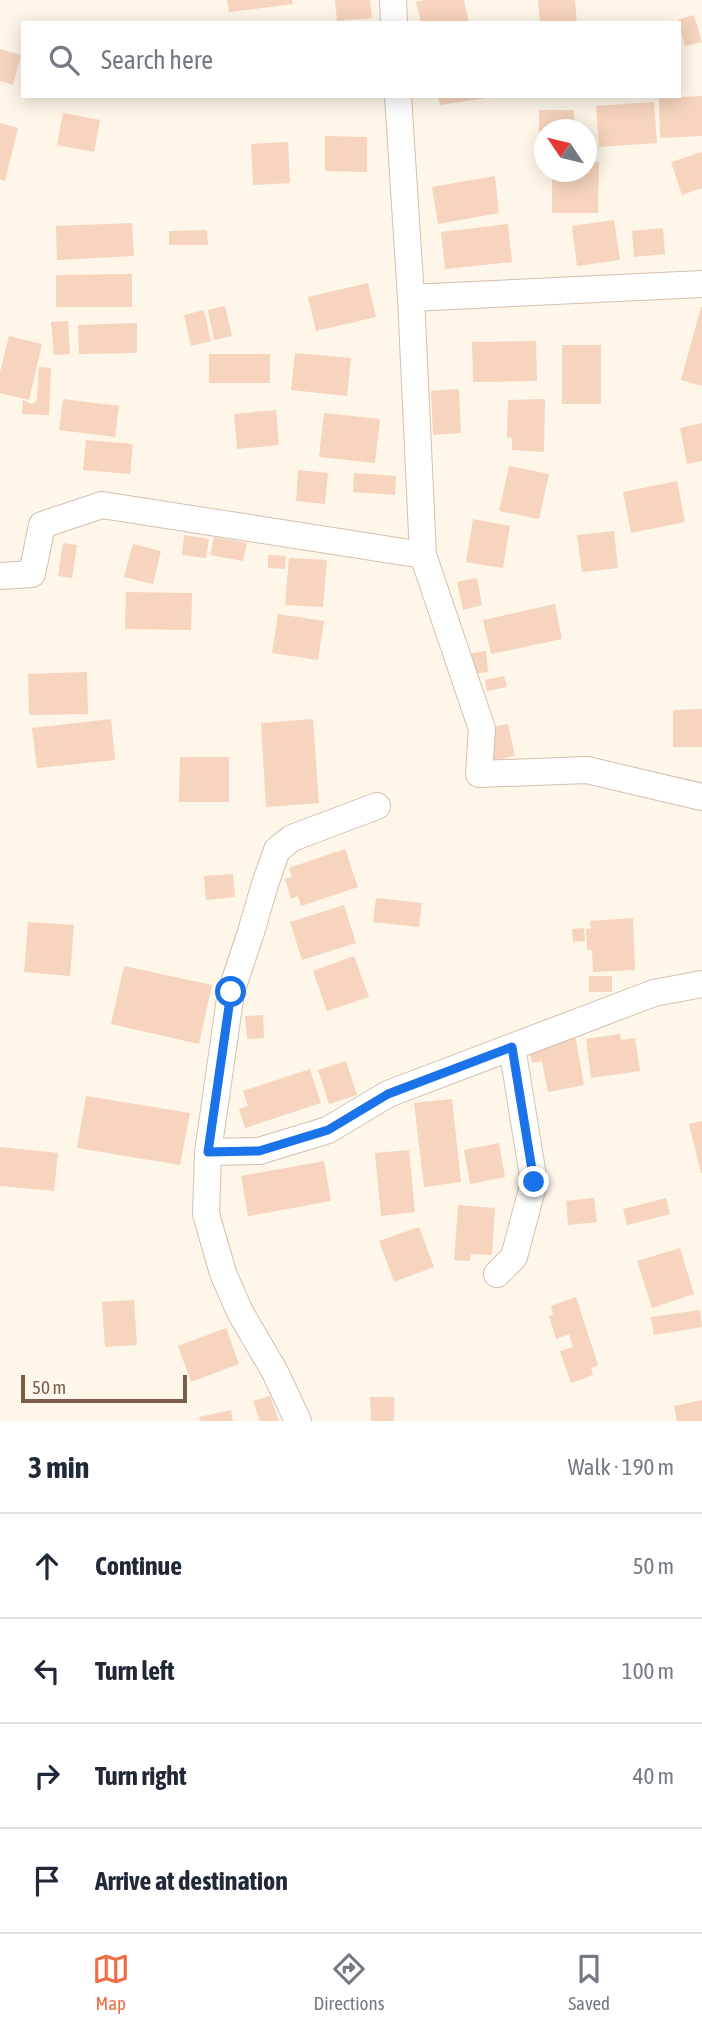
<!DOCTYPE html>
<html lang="en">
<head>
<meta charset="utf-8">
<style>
	body { margin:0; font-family:"Asap Condensed",sans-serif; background:#f2f2f3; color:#1f2937 }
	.compass { position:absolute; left:534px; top:119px; width:63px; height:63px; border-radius:50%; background:#fff; box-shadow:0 4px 18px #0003; rotate:305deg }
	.scale { position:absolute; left:21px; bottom:18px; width:166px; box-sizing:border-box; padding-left:7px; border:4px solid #7b5b49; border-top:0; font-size:19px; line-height:24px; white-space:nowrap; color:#7b5b49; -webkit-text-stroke:5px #fff9f0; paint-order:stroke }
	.stop { position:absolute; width:21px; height:21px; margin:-16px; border:5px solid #1a73e8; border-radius:50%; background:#fff }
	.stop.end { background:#1a73e8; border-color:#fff; box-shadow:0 2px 7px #0008 }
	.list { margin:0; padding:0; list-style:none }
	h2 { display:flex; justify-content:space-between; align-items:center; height:91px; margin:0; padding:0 28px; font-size:30px }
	h2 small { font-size:23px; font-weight:400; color:#747a83 }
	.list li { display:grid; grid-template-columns:46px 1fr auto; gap:21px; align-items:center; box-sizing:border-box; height:105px; padding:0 28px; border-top:2px solid #e0e1e3 }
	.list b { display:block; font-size:26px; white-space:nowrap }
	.list em { font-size:23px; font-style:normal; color:#747a83 }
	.icon { flex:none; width:38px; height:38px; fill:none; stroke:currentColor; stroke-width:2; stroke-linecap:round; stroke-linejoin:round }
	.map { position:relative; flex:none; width:702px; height:1421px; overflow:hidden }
	.search { position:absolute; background:#fff; box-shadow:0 4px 18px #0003; left:21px; right:21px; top:21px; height:77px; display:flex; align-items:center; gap:18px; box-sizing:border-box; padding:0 24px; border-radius:0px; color:#747a83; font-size:26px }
	.sheet { height:511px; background:#fff }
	nav { display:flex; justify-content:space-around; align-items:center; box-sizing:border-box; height:98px; border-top:2px solid #e0e1e3; background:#fff; font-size:19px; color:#747a83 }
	nav a { display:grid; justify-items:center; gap:4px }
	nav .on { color:#f16c45 }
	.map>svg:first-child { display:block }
	.building { fill:#f6d4bd }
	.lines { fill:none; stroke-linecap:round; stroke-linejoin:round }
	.minor-casing { stroke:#d4bfaf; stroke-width:28 }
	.minor { stroke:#fff; stroke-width:26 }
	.route { stroke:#1a73e8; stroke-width:9 }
</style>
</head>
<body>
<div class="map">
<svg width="702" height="1421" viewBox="0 0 702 1421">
	<rect width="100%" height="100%" fill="#fef6e8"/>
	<path class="building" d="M227,0H292L293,4L229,12Z
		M335,0H370L372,18L337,21Z
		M426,0H464L469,23H421L416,2Z
		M538,0H575L577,23H540Z
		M694,15L702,42L685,46L678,20Z
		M0,49L21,55L13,85L0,81Z
		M438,96H487V98L440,105Z
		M702,96V136L660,138L659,98Z
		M654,102L657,143L599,147L596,106Z
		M539,110H574V130H544V153H539Z
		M63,113L100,120L94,152L57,145Z
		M0,123L18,128L5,181L0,179Z
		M325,136L367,137V172L325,171Z
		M288,142L290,183L253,185L251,144Z
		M702,152V188L682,195L671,162Z
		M586,162H599L598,213H552V172H586Z
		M495,176L499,213L438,224L432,187Z
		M614,220L620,260L577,266L572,226Z
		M132,223L134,256L57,260L56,226Z
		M508,224L512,262L445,269L441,232Z
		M663,228L665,254L634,257L632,231Z
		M207,230L208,245H169V231Z
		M132,274V307H56V275Z
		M368,283L376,317L316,331L308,297Z
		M225,306L232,336L214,340L208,310Z
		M701,307H702V386L681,380Z
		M204,310L211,341L191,346L184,315Z
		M68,321L70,354L54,355L51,322Z
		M137,323V353L79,354L78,325Z
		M9,336L42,344L29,400L0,393V372Z
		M536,341L537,381L473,382L472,342Z
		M562,345H601V404H562Z
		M295,353L351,358L347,396L291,390Z
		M209,354H270V383H209Z
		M39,367L51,368L49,415L22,414L23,400L32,404L37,400Z
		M459,389L461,433L433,435L431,391Z
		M63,399L119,406L115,437L59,430Z
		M545,399L544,452L512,450V438L507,437L508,400Z
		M276,410L279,445L237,449L234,414Z
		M324,413L380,419L375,463L319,457Z
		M702,423V461L687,464L680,428Z
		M86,440L133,444L130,474L83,470Z
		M509,466L549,474L539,519L499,511Z
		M298,470L328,473L325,504L296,501Z
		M354,473L396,476L395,495L353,492Z
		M677,481L685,522L631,533L623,492Z
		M473,519L510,526L503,568L466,562Z
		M614,531L618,568L582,572L577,535Z
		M184,535L209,539L206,558L182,555Z
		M214,537L247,543L243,561L210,555Z
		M63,543L77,545L72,578L58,576Z
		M133,544L161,551L153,584L124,577Z
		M268,555L286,556L285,569L268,568Z
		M289,558L327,560L323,607L285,605Z
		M477,578L482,605L463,610L457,582Z
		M126,592L192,593L191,630L125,629Z
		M555,604L562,639L491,654L483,620Z
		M278,614L324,621L318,660L272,653Z
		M486,651L488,672L469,674L467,654Z
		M87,672L88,714L29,715L28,674Z
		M504,676L507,687L487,691L485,680Z
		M702,709V747H673V710Z
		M111,719L115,760L37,768L32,728Z
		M313,719L319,803L266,807L261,723Z
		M508,724L515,756L489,761L482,729Z
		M180,757H229V802H179Z
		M345,849L358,887L301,906L298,896L291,899L285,879L292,877L289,868Z
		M233,874L235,897L206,900L204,876Z
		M376,898L422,903L419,927L373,922Z
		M344,905L356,943L302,960L290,922Z
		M633,918L635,970L593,972L592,950H587L586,929H591L590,921Z
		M28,922L74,925L70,976L24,972Z
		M584,928L585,941L573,942L572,929Z
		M354,956L369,997L327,1011L313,971Z
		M124,966L212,985L199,1044L111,1024Z
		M589,976H612V992H589Z
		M263,1015L264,1038L247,1039L245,1016Z
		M620,1034L621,1040L635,1038L640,1071L591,1078L586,1039Z
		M575,1035L584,1085L548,1092L542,1061L532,1063L528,1044Z
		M346,1061L357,1095L329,1104L318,1070Z
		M310,1069L321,1103L245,1128L239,1109L248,1106L243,1091Z
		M86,1096L190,1113L180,1165L77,1148Z
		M452,1099L461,1182L424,1187L414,1103Z
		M702,1121V1173H701L689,1124Z
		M499,1143L505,1177L470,1184L464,1150Z
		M0,1147L58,1153L54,1191L0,1186Z
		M409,1150L415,1212L381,1216L375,1153Z
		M324,1161L331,1201L248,1216L241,1176Z
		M594,1198L597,1222L568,1225L566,1201Z
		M666,1198L670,1214L627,1225L623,1209Z
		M458,1205L495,1208L492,1255L471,1254L470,1261L454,1260Z
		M419,1227L434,1267L394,1282L379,1241Z
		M680,1248L694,1294L652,1308L637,1261Z
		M576,1297L598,1365L591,1368L593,1375L571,1383L560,1351L573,1347L569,1334L556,1339L549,1316L553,1315L551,1306Z
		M134,1300L137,1345L105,1347L102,1302Z
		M700,1310L702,1327L654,1335L651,1317Z
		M226,1328L239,1364L191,1382L178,1346Z
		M270,1396L279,1421H260L253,1401Z
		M370,1397H394V1421H371Z
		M702,1400V1421H677L674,1406Z
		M231,1410L233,1421H200L199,1417Z"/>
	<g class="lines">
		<g class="minor-casing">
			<path id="minor" d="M393,0L394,23
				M398,96L411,298L423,555L482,729L479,774L587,770L702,797
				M411,298L702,284
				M0,576L32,574L42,525L102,505L423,555
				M208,1152L259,1151L328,1130L388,1094L654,993L702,984
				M497,1274L514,1257L534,1182L512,1047
				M298,1421L275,1372L240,1312L223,1273L206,1214L208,1152L231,992L251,932L265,884L277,850L292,838L377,806"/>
		</g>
		<use href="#minor" class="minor"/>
	</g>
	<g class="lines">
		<path class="route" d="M231,992L208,1152L259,1151L328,1130L388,1094L512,1047L534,1182"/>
	</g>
</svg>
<svg class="compass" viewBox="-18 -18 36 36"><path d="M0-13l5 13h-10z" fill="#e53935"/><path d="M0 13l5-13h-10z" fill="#747a83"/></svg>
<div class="scale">50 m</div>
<div class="stop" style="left:231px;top:992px"></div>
<div class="stop end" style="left:534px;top:1182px"></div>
<div class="search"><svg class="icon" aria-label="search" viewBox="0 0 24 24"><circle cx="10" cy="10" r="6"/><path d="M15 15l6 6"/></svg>Search here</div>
</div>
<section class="sheet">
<h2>3 min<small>Walk · 190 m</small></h2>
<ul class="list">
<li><svg class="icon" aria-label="ahead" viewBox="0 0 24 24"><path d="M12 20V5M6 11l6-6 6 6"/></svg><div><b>Continue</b></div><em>50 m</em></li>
<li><svg class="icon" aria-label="left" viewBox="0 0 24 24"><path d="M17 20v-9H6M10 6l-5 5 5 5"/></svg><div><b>Turn left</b></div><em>100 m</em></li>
<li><svg class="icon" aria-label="right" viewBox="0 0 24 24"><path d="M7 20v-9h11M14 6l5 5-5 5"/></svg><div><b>Turn right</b></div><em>40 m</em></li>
<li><svg class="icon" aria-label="arrive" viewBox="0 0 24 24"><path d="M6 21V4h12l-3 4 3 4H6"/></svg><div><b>Arrive at destination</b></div></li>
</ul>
</section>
<nav>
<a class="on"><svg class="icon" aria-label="map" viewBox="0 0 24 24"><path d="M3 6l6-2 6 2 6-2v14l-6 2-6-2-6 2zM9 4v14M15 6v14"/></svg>Map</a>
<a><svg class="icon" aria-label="directions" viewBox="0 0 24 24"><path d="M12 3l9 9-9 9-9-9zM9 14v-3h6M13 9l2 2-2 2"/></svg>Directions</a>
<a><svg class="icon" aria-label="saved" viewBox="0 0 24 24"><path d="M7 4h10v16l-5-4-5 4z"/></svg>Saved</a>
</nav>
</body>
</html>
